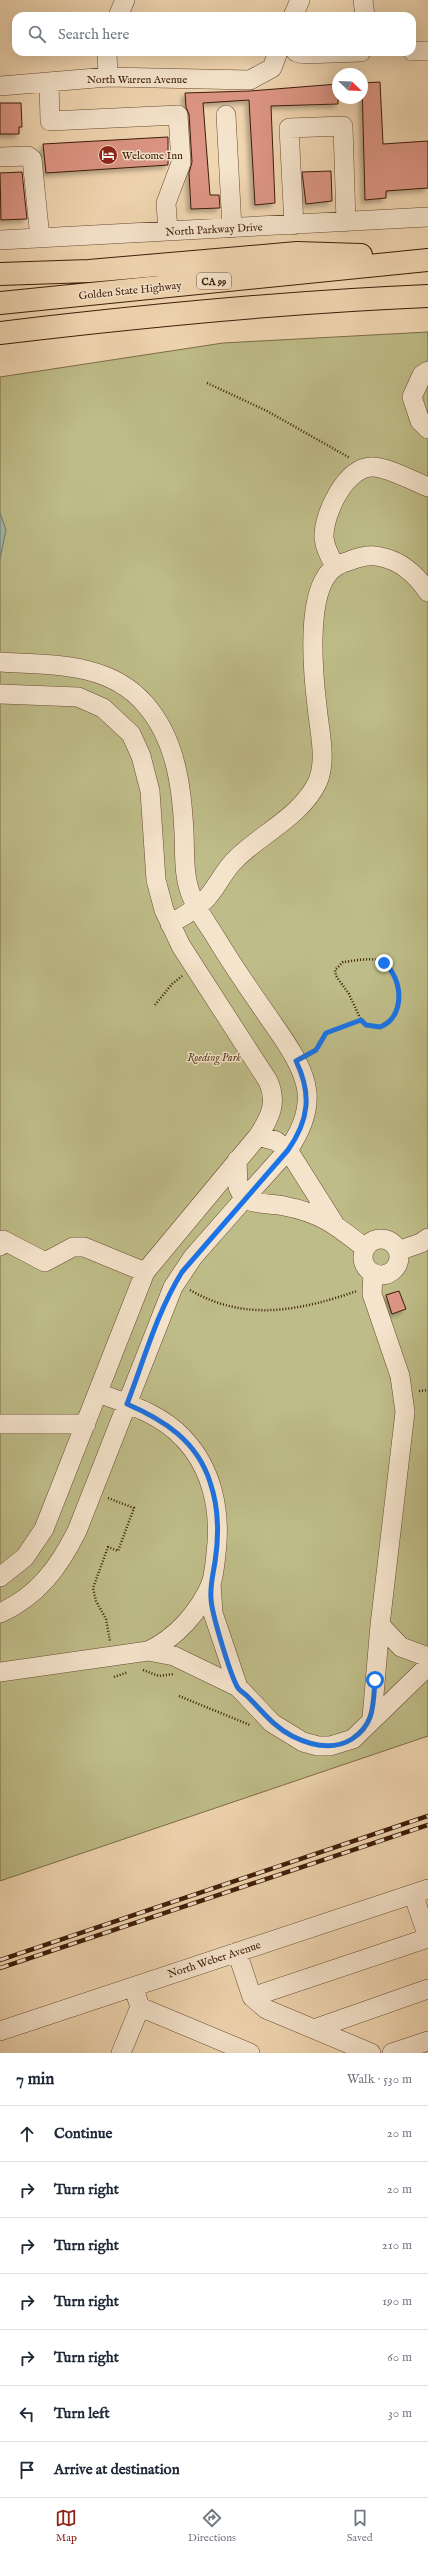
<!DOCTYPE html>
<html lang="en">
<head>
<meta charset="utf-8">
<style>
	body { margin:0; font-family:"IM FELL English",serif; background:#f2f2f3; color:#1f2937 }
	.compass { position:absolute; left:332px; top:68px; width:36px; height:36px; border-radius:50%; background:#fff; box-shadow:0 4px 16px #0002; rotate:113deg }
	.stop { position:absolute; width:12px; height:12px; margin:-9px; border:3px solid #1a73e8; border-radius:50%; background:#fff }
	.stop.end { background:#1a73e8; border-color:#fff; box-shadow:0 1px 4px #0008 }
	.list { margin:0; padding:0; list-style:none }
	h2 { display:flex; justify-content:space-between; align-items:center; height:52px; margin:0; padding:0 16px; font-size:17px }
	h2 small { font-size:13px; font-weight:400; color:#747a83 }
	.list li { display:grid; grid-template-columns:26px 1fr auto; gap:12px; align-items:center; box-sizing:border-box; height:56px; padding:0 16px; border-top:1px solid #e0e1e3 }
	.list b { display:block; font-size:15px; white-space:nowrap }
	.list em { font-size:13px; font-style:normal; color:#747a83 }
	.icon { flex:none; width:22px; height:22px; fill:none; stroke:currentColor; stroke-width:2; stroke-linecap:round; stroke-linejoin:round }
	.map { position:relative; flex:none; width:428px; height:2053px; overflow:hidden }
	.search { position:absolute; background:#fff; box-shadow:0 4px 16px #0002; left:12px; right:12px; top:12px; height:44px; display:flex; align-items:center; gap:10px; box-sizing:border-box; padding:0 14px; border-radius:12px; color:#747a83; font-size:15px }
	.sheet { height:444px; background:#fff }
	nav { display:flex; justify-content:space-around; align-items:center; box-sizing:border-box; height:56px; border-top:1px solid #e0e1e3; background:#fff; font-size:11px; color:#747a83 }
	nav a { display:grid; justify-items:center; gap:2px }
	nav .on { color:#8f2418 }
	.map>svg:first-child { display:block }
	.green { fill:#bebc88; stroke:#7e6c48 }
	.water { fill:#9ab9aa; stroke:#757a69 }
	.building { fill:#dc9584; stroke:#3d1c08; filter:url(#shadow) }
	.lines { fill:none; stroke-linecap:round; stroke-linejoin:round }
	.minor-casing { stroke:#6a4a32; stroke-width:20 }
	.highway-casing { stroke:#3d1c08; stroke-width:24 }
	.path { stroke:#3d1c08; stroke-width:2.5; stroke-dasharray:1 2; stroke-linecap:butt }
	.minor { stroke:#f5e4cc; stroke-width:19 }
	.highway { stroke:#f0d6b1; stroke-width:22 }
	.rail-casing { stroke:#3d1c08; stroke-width:4.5 }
	.rail { stroke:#f5e4cc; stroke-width:3; stroke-dasharray:9; stroke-linecap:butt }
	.route { stroke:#1a73e8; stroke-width:5 }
	.labels { text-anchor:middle; stroke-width:3; stroke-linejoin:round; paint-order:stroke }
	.shield { fill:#f5e4cc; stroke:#745843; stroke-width:1 }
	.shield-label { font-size:10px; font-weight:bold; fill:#3d1c08 }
	.street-label { font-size:11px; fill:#3d1c08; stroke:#f5e4cc }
	.poi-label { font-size:11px; fill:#3d1c08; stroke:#f5e4cc; text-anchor:start }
	.park-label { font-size:11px; font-style:italic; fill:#5d4428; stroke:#f5e4cc }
</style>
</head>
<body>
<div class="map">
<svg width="428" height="2053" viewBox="0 0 428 2053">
	<defs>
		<filter id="shadow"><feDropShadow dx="-3.5" dy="3.5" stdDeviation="2" flood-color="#0004"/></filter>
	</defs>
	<rect width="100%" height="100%" fill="#f0d6b1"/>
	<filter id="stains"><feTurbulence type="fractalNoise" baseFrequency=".005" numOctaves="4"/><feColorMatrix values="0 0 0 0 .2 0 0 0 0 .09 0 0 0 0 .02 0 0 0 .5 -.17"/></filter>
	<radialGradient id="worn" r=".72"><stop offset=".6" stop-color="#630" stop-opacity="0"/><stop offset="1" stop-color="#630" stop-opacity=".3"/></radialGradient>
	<path class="green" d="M428,332V1736L0,1881V377L223,343Z"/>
	<path class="water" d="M0,513L6,530L0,559Z"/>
	<path class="building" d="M380,82L383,144L428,141V188L386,191V198L365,200L362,83Z
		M338,84V104L271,106L275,203L255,205L249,100L203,103L210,195H219L220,208L191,209L189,173L192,162L189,114L186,107L185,93L250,91Z
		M0,103H21L22,127H19V134H0Z
		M168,137V165L46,173L43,144Z
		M331,171L332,201L306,204L302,172Z
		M22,172L27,219L1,220L0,173Z
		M399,1291L406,1309L392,1314L386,1295Z"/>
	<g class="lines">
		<g class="minor-casing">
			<path id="minor" d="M363,0L365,16
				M118,16L125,0
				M293,16L300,0
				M412,51H428
				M107,52L108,77
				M296,52L303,54L361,52
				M49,82L50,121L178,115L181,163L166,203L168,231
				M0,86L108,77L250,80L272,68L278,52
				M226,115L232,228
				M0,157L28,156L32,159L40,238
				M294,225L289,128L343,126L346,222
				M0,240L428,217
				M428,371L422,375L412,397L420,421L428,429
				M335,566C330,557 325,548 324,538C323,515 345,468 371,467C386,466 413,481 428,487
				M0,662C51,665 109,662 145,704C176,739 182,788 184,833C185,853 183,877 192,897C197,910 206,922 213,933C230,961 248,988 267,1015C282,1037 304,1065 307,1092C309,1113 299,1134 288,1150L334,1223
				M0,694L78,697L103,708L131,734L141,756L150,791L156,880L164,910L181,946L268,1081C278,1102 270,1118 258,1136L145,1272L44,1529L25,1557L0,1577
				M170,924C182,917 195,910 205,900C217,888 223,871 236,859C262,833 302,816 318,781C327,759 319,729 317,706C313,673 307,603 327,575C333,567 339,564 349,561C359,557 371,554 381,557C402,561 417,576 428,592
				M237,1160L238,1187L244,1199L288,1150L276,1141L258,1136
				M363 1257a18 18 0 1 1 36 0a18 18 0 1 1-36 0Z
				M0,1246L3,1240L45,1262L73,1247H84L145,1272
				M398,1251L421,1243L428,1238
				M0,1424H86
				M211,1583L213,1613L238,1687
				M0,1613C38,1596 59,1567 77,1531L173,1287L193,1257L244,1199C257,1205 270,1203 284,1206C321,1213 336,1225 365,1248
				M380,1625L401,1647L428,1657
				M148,1651L174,1656L238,1687L272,1723L303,1742L318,1746H330L353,1739L428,1666
				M0,1672L148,1651C176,1638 199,1612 211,1584C214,1575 215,1563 216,1554C221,1512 213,1469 183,1438C161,1414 128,1404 98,1393
				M372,1718L380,1625L405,1412L400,1376L372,1294L373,1273
				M413,1894L428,1937
				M237,1952L252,1997L266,2009L371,2053
				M252,1997L428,1938
				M140,2007L250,2053
				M314,2029L428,1989
				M0,2031L428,1889
				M121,2053L140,2007L136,1995
				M392,2053L428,2041"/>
		</g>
		<g class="highway-casing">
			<path id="highway" d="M0,274L89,271L297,253L361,255
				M0,303L428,260
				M0,333C142,316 285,302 428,296"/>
		</g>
		<path class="path" d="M207,383L267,411L350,458
			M155,1005L172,984L182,976
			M311,1053L316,1050L326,1033L361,1020L367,1025L380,1027L393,1017C402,1001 400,965 377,960C367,958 353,961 343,962L335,970L336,976L349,994L361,1020
			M190,1290C245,1322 299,1311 357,1291
			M419,1391L428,1390
			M108,1498L134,1508L118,1551L108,1547L93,1588L96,1601L106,1619L110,1641
			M143,1670L159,1676L174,1674
			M114,1677L128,1672
			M179,1696L250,1725"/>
		<use href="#minor" class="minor"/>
		<use href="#highway" class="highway"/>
		<g class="rail-casing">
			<path id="rail" d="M0,1960L428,1816
				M0,1968L428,1825"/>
		</g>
		<use href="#rail" class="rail"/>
	</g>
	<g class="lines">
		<path class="route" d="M375,1680C373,1704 375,1724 352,1739C333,1751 310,1745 292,1736C274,1727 263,1712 249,1698C246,1694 241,1692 238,1688C231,1677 211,1612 211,1598C210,1586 213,1574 215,1562C219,1536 219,1508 210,1482C197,1441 164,1420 127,1404C144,1360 157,1312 182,1272L288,1150C309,1120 312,1094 296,1061L316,1050L326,1033L361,1020L366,1025L380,1027C406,1017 403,978 384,963"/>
	</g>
	<defs>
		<g id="hotel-disc" transform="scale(1)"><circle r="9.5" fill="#8f2418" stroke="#f5e4cc"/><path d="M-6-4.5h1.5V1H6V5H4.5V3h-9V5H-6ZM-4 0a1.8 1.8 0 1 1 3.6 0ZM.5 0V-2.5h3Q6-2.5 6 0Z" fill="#fff"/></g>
	</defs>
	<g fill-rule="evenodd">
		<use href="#hotel-disc" x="108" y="155"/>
	</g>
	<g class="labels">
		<rect class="shield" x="197" y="273" width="34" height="16" rx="3"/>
		<g class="shield-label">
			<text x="214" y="285">CA 99</text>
		</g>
		<g class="street-label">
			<text x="137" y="83">North Warren Avenue</text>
			<text transform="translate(214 229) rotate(-3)" y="4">North Parkway Drive</text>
			<text transform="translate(130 290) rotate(-6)" y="4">Golden State Highway</text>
			<text transform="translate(214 1959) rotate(-18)" y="4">North Weber Avenue</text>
		</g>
		<g class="poi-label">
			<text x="122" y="159">Welcome Inn</text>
		</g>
		<g class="park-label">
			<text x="214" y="1061">Roeding Park</text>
		</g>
	</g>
	<rect width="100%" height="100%" filter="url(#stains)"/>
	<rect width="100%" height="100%" fill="url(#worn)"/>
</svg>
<svg class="compass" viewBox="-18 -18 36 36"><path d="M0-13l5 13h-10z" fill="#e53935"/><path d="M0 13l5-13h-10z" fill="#747a83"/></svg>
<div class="stop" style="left:375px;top:1680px"></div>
<div class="stop end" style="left:384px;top:963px"></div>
<div class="search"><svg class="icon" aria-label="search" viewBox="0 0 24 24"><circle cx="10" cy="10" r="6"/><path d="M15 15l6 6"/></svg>Search here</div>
</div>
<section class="sheet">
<h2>7 min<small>Walk · 530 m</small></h2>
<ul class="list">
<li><svg class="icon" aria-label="ahead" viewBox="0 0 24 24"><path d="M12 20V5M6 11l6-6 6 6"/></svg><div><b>Continue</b></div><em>20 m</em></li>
<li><svg class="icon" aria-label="right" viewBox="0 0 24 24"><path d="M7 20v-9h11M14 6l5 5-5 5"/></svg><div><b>Turn right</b></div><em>20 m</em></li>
<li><svg class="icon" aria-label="right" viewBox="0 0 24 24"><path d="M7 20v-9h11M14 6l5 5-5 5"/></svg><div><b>Turn right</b></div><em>210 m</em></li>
<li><svg class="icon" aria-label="right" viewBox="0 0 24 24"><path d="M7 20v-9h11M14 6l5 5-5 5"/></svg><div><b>Turn right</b></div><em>190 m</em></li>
<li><svg class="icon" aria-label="right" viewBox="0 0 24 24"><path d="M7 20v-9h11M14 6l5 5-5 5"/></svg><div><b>Turn right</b></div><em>60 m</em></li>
<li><svg class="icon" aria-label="left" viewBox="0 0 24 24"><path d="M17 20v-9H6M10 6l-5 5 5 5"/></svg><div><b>Turn left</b></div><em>30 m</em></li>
<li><svg class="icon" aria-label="arrive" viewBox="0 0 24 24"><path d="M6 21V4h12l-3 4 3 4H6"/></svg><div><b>Arrive at destination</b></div></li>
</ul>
</section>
<nav>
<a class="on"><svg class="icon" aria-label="map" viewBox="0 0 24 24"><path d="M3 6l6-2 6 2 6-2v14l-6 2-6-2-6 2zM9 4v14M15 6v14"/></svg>Map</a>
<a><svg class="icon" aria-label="directions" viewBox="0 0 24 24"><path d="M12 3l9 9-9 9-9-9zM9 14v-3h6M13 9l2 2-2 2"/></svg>Directions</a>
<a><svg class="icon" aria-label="saved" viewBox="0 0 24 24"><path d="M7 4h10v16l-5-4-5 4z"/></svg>Saved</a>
</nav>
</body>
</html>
